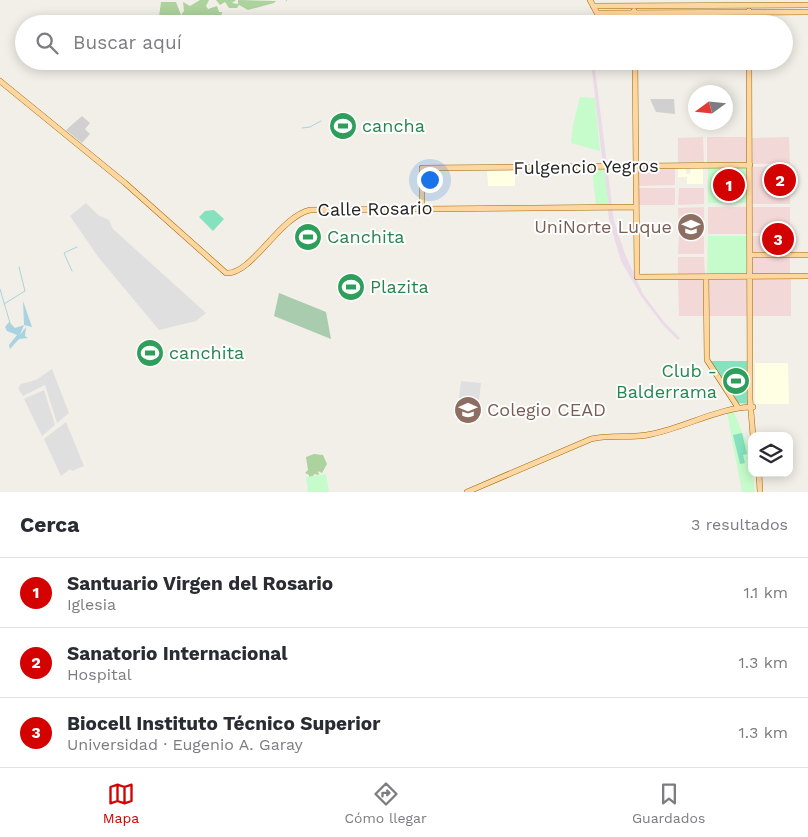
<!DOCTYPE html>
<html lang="es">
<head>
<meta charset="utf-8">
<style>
	body { margin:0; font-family:"Work Sans",sans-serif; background:#f2f2f3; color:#2b2b33 }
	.controls { position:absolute; right:15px; bottom:15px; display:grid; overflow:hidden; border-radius:10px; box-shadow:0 2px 12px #0003 }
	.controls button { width:45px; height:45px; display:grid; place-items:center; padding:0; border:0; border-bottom:1px solid #e1e1e2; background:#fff; color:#2b2b33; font:25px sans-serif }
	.compass { position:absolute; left:688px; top:85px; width:45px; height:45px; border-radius:50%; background:#fff; box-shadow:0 2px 12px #0003; rotate:255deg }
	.you { position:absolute; left:429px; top:179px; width:18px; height:18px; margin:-12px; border:4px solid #fff; border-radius:50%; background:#1a73e8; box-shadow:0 0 0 8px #1a73e833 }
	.badge { display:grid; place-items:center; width:32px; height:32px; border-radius:50%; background:#d30100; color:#fff; font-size:16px; font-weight:700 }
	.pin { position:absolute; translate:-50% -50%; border:2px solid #fff; box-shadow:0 1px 5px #0006 }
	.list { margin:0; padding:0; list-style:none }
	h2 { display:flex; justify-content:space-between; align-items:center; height:65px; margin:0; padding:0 20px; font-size:21px }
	h2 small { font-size:16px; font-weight:400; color:#7c7c81 }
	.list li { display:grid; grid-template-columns:32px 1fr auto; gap:15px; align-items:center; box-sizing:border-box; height:70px; padding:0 20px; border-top:1px solid #e1e1e2 }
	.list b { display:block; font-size:19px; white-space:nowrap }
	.list p { margin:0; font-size:16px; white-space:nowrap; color:#7c7c81 }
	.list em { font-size:16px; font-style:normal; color:#7c7c81 }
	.icon { flex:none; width:28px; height:28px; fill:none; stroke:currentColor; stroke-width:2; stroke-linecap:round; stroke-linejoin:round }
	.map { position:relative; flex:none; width:808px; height:492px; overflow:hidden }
	.search { position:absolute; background:#fff; box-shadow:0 2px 12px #0003; left:15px; right:15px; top:15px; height:55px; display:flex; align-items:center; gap:12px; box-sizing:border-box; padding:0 18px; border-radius:28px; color:#7c7c81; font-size:19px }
	.sheet { height:275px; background:#fff }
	nav { display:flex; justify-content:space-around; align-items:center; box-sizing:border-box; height:70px; border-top:1px solid #e1e1e2; background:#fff; font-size:14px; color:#7c7c81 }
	nav a { display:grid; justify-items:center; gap:2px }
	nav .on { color:#d30100 }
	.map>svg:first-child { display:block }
	.residential { fill:#e0dfdf }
	.commercial { fill:#f2d9d8 }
	.industrial { fill:#ebdae8 }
	.education { fill:#ffffe4 }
	.religious { fill:#d0d0d0 }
	.forest { fill:#acd29d }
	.cemetery { fill:#a9cbae }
	.park { fill:#c6fbcb }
	.pitch { fill:#86e2be }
	.water { fill:#a9d3e0 }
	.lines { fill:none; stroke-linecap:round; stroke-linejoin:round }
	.stream { stroke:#a9d3e0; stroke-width:1 }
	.major-casing { stroke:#9f6b00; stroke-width:6 }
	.major { stroke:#fed6a2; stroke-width:5 }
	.labels { text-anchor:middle; stroke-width:4; stroke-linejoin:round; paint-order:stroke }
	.leisure-label { font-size:18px; fill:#27864d; stroke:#fff; text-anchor:start }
	.street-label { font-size:18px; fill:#222; stroke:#fff }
	.education-label { font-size:18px; fill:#785e54; stroke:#fff; text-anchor:end }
</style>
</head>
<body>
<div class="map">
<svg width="808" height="492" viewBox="0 0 808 492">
	<rect width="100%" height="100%" fill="#f2efe8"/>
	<path class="residential" d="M86,203L98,215L109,220L113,229L206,313L196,321L159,330L99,258L70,216Z
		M52,369L69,413L57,423L45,385L23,396L18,388L21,384L36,380Z
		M461,381L481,383L479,400L459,398Z
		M44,390L55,425L42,436L24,399Z
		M66,422L84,466L72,471L70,469L61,476L44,439Z"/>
	<path class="commercial" d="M703,137L704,164L678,163V138Z
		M707,137H747L749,163L707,164Z
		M789,137L790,163L751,164V138Z
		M789,166L790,204H751V167Z
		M638,167L675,168V185L637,186Z
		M638,188H675V205H637Z
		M679,188H704V204L678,205Z
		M704,207V233L679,234L678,208Z
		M748,207V234H708V207Z
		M752,207H790V233H752Z
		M704,236V254H678L679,236Z
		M751,236H790V254H752Z
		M678,257H704L705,274H678Z
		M752,257H790V275H752Z
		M705,278L704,316H679L678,279Z
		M708,278H749L748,316H708Z
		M752,278H791V316H752Z"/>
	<path class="industrial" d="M591,61H594L614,221L625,254L643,294L665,323L680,338L678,340L663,325L641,296L621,261L609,220Z"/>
	<path class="education" d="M691,167H703V184H687V177H678V168H686V174H690Z
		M515,170V186H488L487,171Z
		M755,363H788L789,404H755Z
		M459,399L479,400L477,420L471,424L457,422Z"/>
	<path class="religious" d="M650,99H674L675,114L656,112Z
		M82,116L90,123L85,129L90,134L82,143L66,130Z"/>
	<path class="forest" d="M200,0H209L206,6L208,9L217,6L219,12H222L221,18L204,24H151L150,19L156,20L159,17L161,2H176L181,15L184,11L183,2L190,6Z
		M216,0H236L232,3L238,4V0L276,1L274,3L248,10L239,5L237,8H229L225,2L220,5Z
		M314,454L323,455L327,464L322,473L318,471L319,475L314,474L312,479L309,480V475L305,473L308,470L306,457Z"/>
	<path class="cemetery" d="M747,14V24H708V15Z
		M279,293L326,312L331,339L274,316Z"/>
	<path class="park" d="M580,97L595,98L600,151L571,143L573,125Z
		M708,167H748V203H708Z
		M592,169H604L609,206H596Z
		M708,236H748L749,275H707Z
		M733,410L748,446L755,492H742L727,413Z
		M326,474L329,492H308L306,477Z"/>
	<path class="pitch" d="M214,210L224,219L213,231L199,217L205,211Z
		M709,361H749L750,404L738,403Z
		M742,433L747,454L743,455L745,463L740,464L733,435Z"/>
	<path class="water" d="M23,301L32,327L24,325L20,335L26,327L25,336L28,338L19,339L10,349L9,345L17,335L7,331L5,327L9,322L15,328L24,325Z"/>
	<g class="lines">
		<path class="stream" d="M286,1L287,0
			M302,128L310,127L321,121
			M72,271L64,253L77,247
			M0,289L10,323
			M4,304L25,291L19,267"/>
		<g class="major-casing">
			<path id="major" d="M590,0L597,13L808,12
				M593,6L808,5
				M634,11V24
				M749,11V24
				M635,61L637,277L808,276
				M749,61L750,399L753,436
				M0,81L125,183L226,273C252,275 279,217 310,210L635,207
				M422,208V168L750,165
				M750,255H808
				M706,277L707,360L737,406
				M759,473L760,492
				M467,492L591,439C611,434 632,439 652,434C686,427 720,407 753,407"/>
		</g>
		<use href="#major" class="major"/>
	</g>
	<defs>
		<g id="stadium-disc" transform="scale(1.4375)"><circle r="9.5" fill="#2e9e5b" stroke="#fff"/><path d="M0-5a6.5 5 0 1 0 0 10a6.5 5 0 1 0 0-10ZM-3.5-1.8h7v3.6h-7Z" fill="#fff"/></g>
		<g id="university-disc" transform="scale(1.4375)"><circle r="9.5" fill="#8d6e63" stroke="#fff"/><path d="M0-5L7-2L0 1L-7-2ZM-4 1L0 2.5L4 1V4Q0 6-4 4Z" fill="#fff"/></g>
	</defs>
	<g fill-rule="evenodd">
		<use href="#stadium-disc" x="343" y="126"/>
		<use href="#university-disc" x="691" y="227"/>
		<use href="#stadium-disc" x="308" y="237"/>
		<use href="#stadium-disc" x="351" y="287"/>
		<use href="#stadium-disc" x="150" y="353"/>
		<use href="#stadium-disc" x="736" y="381"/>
		<use href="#university-disc" x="468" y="410"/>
	</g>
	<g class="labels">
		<g class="leisure-label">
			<text x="362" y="132">cancha</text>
			<text x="327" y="243">Canchita</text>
			<text x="370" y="293">Plazita</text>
			<text x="169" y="359">canchita</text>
			<text x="717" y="377" text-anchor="end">Club -<tspan x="717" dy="21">Balderrama</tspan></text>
		</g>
		<g class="street-label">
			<text transform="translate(586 167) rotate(-1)" y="6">Fulgencio Yegros</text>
			<text transform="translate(375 209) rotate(-1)" y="6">Calle Rosario</text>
		</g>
		<g class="education-label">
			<text x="672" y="233">UniNorte Luque</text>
			<text x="487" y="416" text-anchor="start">Colegio CEAD</text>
		</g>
	</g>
</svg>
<div class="controls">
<button><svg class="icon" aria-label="layers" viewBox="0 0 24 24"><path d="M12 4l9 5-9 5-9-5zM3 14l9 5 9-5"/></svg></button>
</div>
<svg class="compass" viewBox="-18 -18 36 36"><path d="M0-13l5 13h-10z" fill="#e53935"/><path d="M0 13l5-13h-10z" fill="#7c7c81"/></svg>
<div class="you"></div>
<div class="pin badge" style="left:729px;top:185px">1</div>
<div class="pin badge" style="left:780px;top:180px">2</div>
<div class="pin badge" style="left:778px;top:239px">3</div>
<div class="search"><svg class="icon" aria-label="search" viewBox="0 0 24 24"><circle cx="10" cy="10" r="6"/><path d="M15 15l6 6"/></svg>Buscar aquí</div>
</div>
<section class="sheet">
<h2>Cerca<small>3 resultados</small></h2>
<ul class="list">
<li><span class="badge">1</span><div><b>Santuario Virgen del Rosario</b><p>Iglesia</p></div><em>1.1 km</em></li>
<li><span class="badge">2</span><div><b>Sanatorio Internacional</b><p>Hospital</p></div><em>1.3 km</em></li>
<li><span class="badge">3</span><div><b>Biocell Instituto Técnico Superior</b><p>Universidad · Eugenio A. Garay</p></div><em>1.3 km</em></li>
</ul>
</section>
<nav>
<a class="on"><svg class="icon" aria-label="map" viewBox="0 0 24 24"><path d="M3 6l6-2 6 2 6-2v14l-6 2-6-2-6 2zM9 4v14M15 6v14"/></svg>Mapa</a>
<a><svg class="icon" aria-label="directions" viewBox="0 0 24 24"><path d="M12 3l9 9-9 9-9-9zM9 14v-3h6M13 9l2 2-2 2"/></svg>Cómo llegar</a>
<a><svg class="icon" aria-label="saved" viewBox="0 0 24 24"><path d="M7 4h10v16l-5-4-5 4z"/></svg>Guardados</a>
</nav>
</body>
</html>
